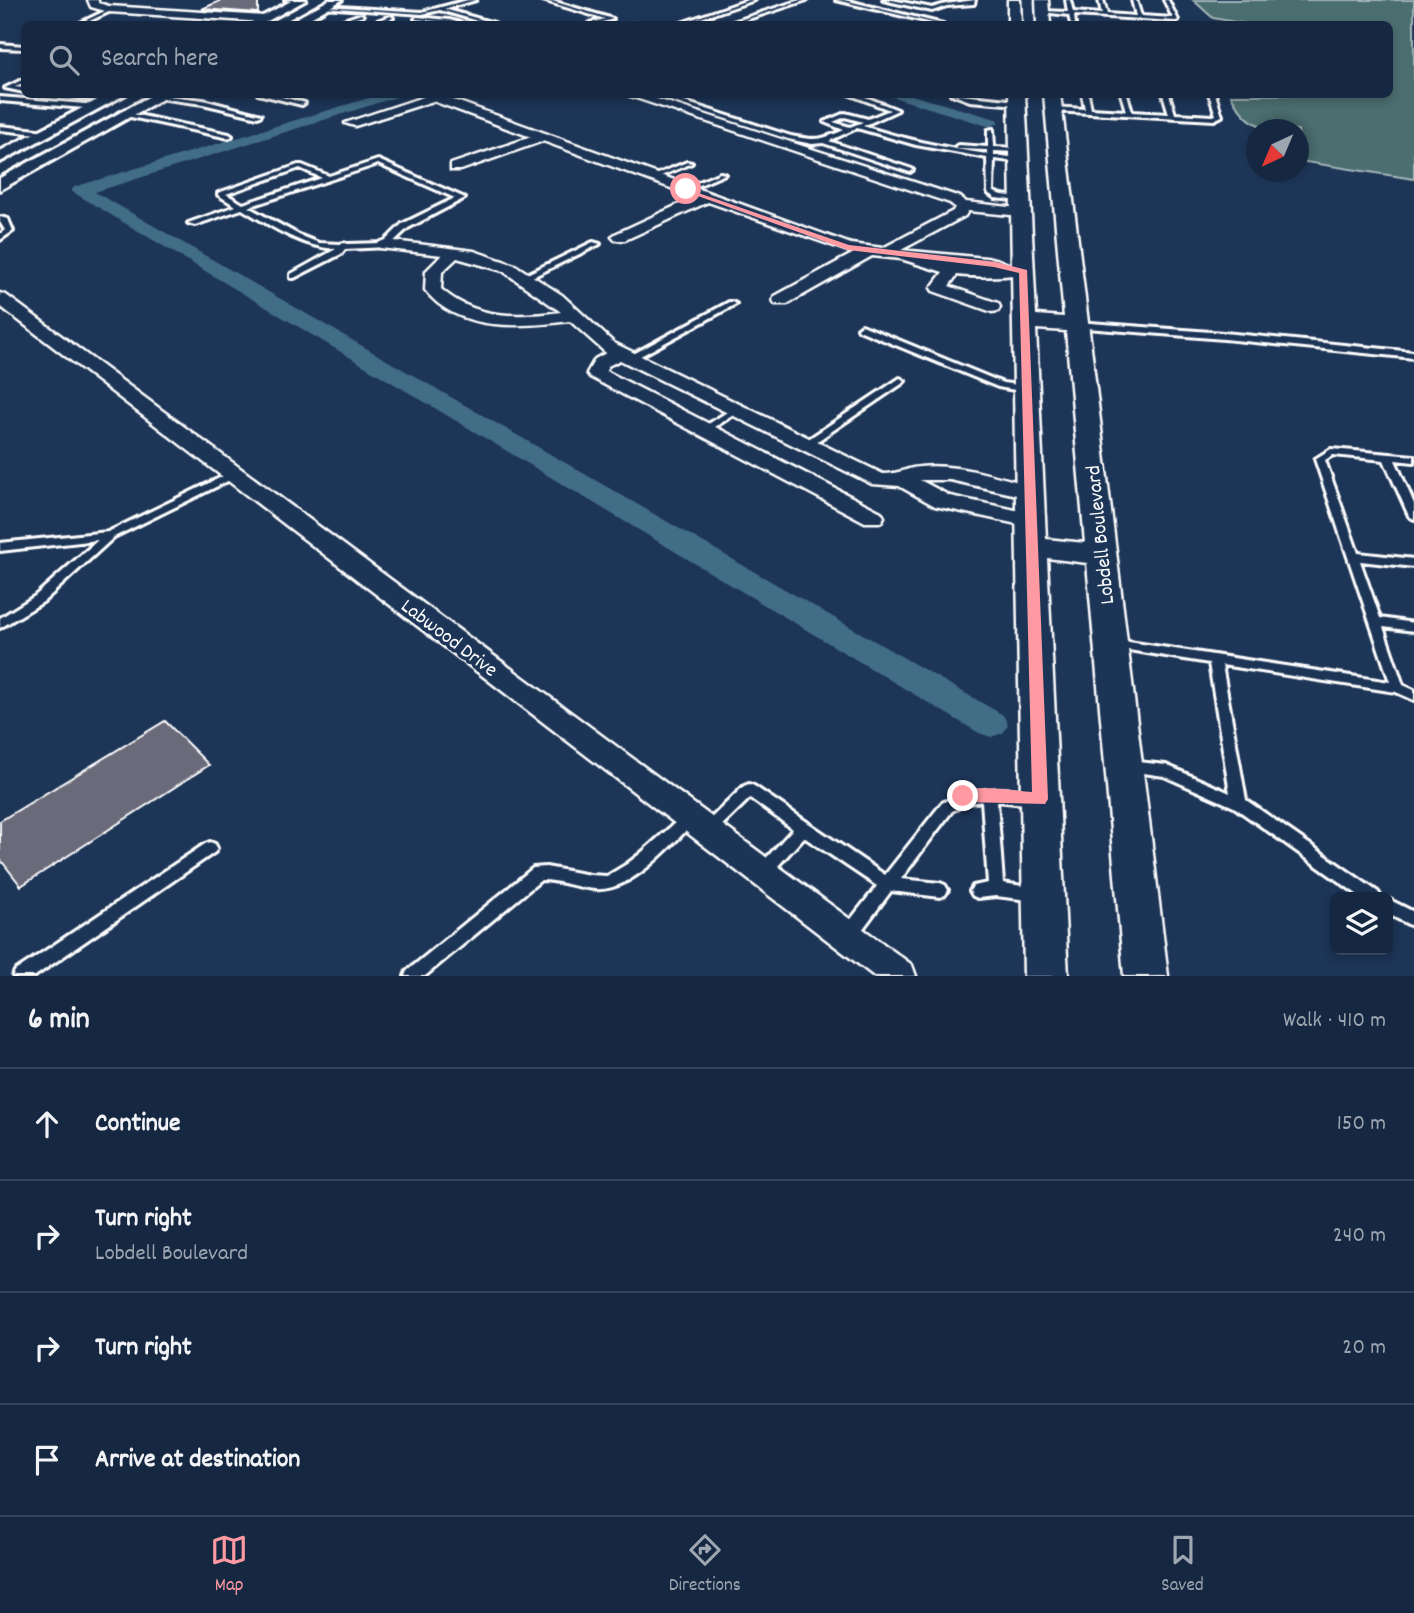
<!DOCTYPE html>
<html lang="en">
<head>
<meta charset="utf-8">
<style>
	body { margin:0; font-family:Dekko,sans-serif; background:#23344c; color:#f1f3f6 }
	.controls { position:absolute; right:21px; bottom:21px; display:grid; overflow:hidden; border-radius:10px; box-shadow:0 4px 10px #0003 }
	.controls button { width:63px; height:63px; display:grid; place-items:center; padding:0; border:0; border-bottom:2px solid #35445a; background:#162841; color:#f1f3f6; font:35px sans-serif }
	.compass { position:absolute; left:1246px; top:119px; width:63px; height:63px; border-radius:50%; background:#162841; box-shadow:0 4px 10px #0003; rotate:224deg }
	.stop { position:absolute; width:21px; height:21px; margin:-16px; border:5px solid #ff9aa2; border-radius:50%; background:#fff }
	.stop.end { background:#ff9aa2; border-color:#fff; box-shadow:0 2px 7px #0008 }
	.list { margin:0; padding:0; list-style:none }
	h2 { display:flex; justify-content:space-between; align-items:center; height:91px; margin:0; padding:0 28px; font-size:30px }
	h2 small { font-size:23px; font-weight:400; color:#9ea6b1 }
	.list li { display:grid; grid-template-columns:46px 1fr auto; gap:21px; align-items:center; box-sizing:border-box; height:112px; padding:0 28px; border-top:2px solid #35445a }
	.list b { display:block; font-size:26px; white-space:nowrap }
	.list p { margin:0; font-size:23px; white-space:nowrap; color:#9ea6b1 }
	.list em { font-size:23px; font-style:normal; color:#9ea6b1 }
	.icon { flex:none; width:38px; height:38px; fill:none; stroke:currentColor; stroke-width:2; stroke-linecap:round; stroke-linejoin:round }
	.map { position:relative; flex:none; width:1414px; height:976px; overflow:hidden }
	.search { position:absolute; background:#162841; box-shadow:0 4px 10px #0003; left:21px; right:21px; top:21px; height:77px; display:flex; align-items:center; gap:18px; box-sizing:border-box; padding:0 24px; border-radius:10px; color:#9ea6b1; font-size:26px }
	.sheet { height:539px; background:#162841 }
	nav { display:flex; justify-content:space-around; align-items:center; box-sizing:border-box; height:98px; border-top:2px solid #35445a; background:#162841; font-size:19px; color:#9ea6b1 }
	nav a { display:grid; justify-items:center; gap:4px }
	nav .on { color:#ff9aa2 }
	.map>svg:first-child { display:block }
	.green { fill:#4b6e70; stroke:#a5b6b8; stroke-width:2 }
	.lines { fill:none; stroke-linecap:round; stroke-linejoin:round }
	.canal { fill:#426d87; fill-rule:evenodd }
	.building { fill:#6a6a7a; stroke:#fff; stroke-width:2 }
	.service-casing { stroke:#fff; stroke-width:6 }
	.minor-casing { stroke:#fff; stroke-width:5 }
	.tertiary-casing { stroke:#fff; stroke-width:6 }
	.secondary-casing { stroke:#fff; stroke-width:5 }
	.service { fill:#1d3557; fill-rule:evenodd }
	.minor { fill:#1d3557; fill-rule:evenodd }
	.tertiary { fill:#1d3557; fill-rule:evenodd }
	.secondary { fill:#1d3557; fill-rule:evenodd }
	.route { fill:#ff9aa2 }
	.labels { text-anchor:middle; stroke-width:7; stroke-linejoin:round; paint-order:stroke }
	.street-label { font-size:21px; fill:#fff; stroke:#1d3557 }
</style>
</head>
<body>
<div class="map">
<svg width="1414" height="976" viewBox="0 0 1414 976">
	<rect width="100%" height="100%" fill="#1d3557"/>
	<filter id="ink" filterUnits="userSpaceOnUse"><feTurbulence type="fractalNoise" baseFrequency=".0143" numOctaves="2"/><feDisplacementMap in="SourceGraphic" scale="14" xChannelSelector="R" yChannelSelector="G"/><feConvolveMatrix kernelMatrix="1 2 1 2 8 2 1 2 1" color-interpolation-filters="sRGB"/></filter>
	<g filter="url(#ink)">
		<path class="green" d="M1193,0H1414V179L1299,161L1298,130C1264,130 1247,127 1231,95L1390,94V24H1247L1213,18Z"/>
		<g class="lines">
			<path class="canal" d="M637,20L643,24H625L627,21Z
				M382,94H406L95,192L1003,715L1008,724L1003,733L991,737L979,733L71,191L74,187Z
				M883,94H908L996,119L999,122L991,127Z"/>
		</g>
		<path class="building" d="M222,0H258V13L202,9Z
			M165,721L209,765L21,886L0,859V821Z"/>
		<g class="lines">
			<g class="service-casing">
				<path id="service" d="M285,0H301V1L299,2Z
					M468,0H476L444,9L494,23V24H488L440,10L422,14L322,7L324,6L422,12Z
					M542,0H549L613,19L596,24H590V23L605,19Z
					M748,0H755L683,24H678Z
					M800,0H807L733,24H727Z
					M836,0H844L943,24H937Z
					M883,0H892L932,8L946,4L975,0L974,4L947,6L932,11Z
					M1066,0H1070L1073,12L1102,14L1099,0H1103L1107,14L1136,16L1132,0H1136L1141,16L1173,18L1164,0H1168L1178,20L1176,21L1074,15L1075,24H1071L1069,15L1041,12L1043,11L1068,12Z
					M111,8L115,9L83,24H78Z
					M361,14L363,16L336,24H331Z
					M391,16L393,18L373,24H368Z
					M417,17L449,20L464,24L415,19Z
					M0,44L24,46V49L0,48Z
					M24,79V83L15,87L24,88V92L5,88Z
					M56,94H78L112,100L109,102Z
					M258,94H271L305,103L302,105Z
					M649,94H660L791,136C817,141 821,140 844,130L824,122L845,113L868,119L890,110L848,94H858L898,110L863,126C904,139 945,148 987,154V150L958,149L955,147L958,145L988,147V130L993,129L994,147L1019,148L1022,150L1019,152L994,151V155L1019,158L1022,160L1019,162L994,159L993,191C1002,198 1015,194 1025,199L1021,201L995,198L988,193L987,158L916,145L857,128L829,141L912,169L913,170L910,172L823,143L812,144L788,139ZM845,117L863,122L850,127L833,122Z
					M951,94L1018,101L1021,103L1018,105L970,101Z
					M1082,94H1088L1091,109L1126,111L1121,94H1127L1132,112L1169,114L1163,94H1169L1175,114L1213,116L1216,115L1209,94H1215L1222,116L1214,120L1053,111L1050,109L1053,107L1085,109Z
					M160,95L203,100L261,115L258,117L203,104L158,98V96Z
					M0,97L97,105L100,107L97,109L0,101Z
					M128,113L229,134L232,136L229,138L126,116V114Z
					M0,126L47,131L50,133L47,135L0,130Z
					M378,160L465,198L408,228L388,247L345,249L341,254L294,278H291V274L336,249C301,247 271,226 242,209L195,225L188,223L236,206L218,195V193L298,165H302L329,176ZM378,164L455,198L402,224L383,243L347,244L344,243L340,244L319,243L299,235L248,207ZM300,168L322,178L243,204L226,194Z
					M687,162L692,163L656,178L651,177Z
					M720,173L725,174L688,190L683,189Z
					M0,217L8,219L13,231L0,240V234L5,230L0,222Z
					M593,242L600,244L526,280H520L519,278Z
					M729,302H732L736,304L633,360H627L626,358Z
					M1077,322L1224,333L1414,352V358L1224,339L1074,327V323Z
					M862,325L1003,383L1026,386L1031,389L1026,392L998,387L859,330L858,328Z
					M900,378L905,381L903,383L810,446H802L801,444Z
					M735,407L738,408L740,410L738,412L707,432H701L699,430Z
					M1331,449L1414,456V462L1395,460L1414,504V519L1409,516L1384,460L1333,455L1325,460L1358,553L1414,559V567L1360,561L1380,618L1414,623V631L1383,627L1403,685L1414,690V700L1396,692L1222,665L1246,800L1378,892L1381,897H1361L1234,807L1164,776L1129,771L1124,770L1122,766L1124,762L1129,761L1166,765L1230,793L1209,663L1116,648L1112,647L1110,644L1112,641L1116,640L1390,682L1315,459Z
					M234,471L238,472L239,474L238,476L114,537L43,602L0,628V618L35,596L98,540L0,551V543L108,532Z
					M749,784L754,786L885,875L942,803C970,788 1009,785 1039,795L1041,799L1039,803L1034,805L997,801L1003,883L1042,889L1045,894L1042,899L1037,901L996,896L978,898L973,896L970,891L973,886L988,883L982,801L968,803L952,811L901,879L940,883L945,885L948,890L945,895L940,897L891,891L856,938L850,940L844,938L842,933L844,928L877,886L804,837L768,877L763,879L758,877L755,872L758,867L793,829L750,798L713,834L708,836L703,834L701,830L703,826L744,786Z
					M689,813L694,815L696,819L694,823C669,846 632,892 595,889C577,888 560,880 541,880L425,976H405L407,971L533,868L546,867L590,875L607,876L627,864L640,854L684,815Z
					M210,842L215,844L217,848L215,852L35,976H13L15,971L205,844Z
					M1388,899L1414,912V927L1388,914Z"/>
			</g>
			<g class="minor-casing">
				<path id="minor" d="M88,0H98V3L109,6L264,16L269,19L264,22L109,12L91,7Z
					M437,94L851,244L883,248L953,211L955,207L950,203L624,94H642L960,197L966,202L1026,209L1028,212L1021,216L968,211L965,216L901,250L996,259L1008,264L1029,267L1031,270C1022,278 971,277 957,275L949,286L998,303L1000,307L998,311L992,312L933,291L931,288L943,272L901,259L872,256L787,304H775L773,300L775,296L854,253L708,202L625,240H615L612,237L615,234L695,197L543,141L461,170H451V164L531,137L433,101L355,126L345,123L429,95Z
					M385,240L474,251L515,265L562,295L614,343L883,474C900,474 906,468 920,467C958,463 1001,478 1037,487L1041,492L1037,497L1030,498L950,480H920L950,496L1039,515L1042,520L1039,525L1031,527L935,506L899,486L872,484L620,360L608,366L606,371L881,512L884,517L881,522H865L590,377L587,373L595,359L606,353L570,321C523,327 458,333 425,290L426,271L442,255L380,248L377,245L380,242ZM457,258L503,271L561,312C518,318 475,319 441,289L442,272Z
					M0,293L6,295L912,965L916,976H874L0,306Z"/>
			</g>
			<g class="tertiary-casing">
				<path id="tertiary" d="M293,0H306L262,24H248Z
					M329,0H342L300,24H286Z
					M109,94H126L0,162V151Z
					M154,94H171L0,190V178Z"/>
			</g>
			<g class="secondary-casing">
				<path id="secondary" d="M1008,0H1020L1021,24H1008Z
					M1036,0H1048L1050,24H1037Z
					M1009,94H1025L1036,315L1064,317L1044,94H1060L1168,976H1124L1087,563L1047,558L1068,976H1024ZM1036,329L1066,331L1085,543L1046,539Z"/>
			</g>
			<use href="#service" class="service"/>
			<use href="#minor" class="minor"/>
			<use href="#tertiary" class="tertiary"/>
			<use href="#secondary" class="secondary"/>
		</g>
	</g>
	<path class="route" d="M684,188L849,245L996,262L1027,270L1048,799L1045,804L963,802L956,796C965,782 1016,791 1032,792L1019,273L994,267L848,250L684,191Z"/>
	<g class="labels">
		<g class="street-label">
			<text transform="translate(1099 535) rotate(-96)" y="7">Lobdell Boulevard</text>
			<text transform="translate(450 637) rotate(37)" y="7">Labwood Drive</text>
		</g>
	</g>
</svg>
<div class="controls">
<button><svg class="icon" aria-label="layers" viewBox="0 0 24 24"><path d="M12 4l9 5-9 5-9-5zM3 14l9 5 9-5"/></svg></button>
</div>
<svg class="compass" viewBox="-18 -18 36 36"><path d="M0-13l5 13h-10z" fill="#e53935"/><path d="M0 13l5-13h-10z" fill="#9ea6b1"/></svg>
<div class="stop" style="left:686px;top:189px"></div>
<div class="stop end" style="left:963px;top:796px"></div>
<div class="search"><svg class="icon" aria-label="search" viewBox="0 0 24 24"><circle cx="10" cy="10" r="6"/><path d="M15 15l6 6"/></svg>Search here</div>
</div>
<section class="sheet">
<h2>6 min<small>Walk · 410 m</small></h2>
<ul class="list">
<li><svg class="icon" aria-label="ahead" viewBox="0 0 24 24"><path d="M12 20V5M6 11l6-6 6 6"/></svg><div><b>Continue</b></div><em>150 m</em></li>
<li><svg class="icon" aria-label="right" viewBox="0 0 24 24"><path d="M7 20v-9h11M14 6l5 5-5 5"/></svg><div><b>Turn right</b><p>Lobdell Boulevard</p></div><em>240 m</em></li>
<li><svg class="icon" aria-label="right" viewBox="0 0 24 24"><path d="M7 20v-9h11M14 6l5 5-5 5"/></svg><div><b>Turn right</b></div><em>20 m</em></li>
<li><svg class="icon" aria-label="arrive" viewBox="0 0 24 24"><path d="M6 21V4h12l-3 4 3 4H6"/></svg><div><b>Arrive at destination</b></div></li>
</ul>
</section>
<nav>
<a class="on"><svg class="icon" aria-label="map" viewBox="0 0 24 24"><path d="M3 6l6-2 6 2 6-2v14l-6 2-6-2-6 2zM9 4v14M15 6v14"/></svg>Map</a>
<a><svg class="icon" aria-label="directions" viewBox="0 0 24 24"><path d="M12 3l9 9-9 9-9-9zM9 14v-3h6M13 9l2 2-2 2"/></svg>Directions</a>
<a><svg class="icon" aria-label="saved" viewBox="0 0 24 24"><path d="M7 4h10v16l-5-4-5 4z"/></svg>Saved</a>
</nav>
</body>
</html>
